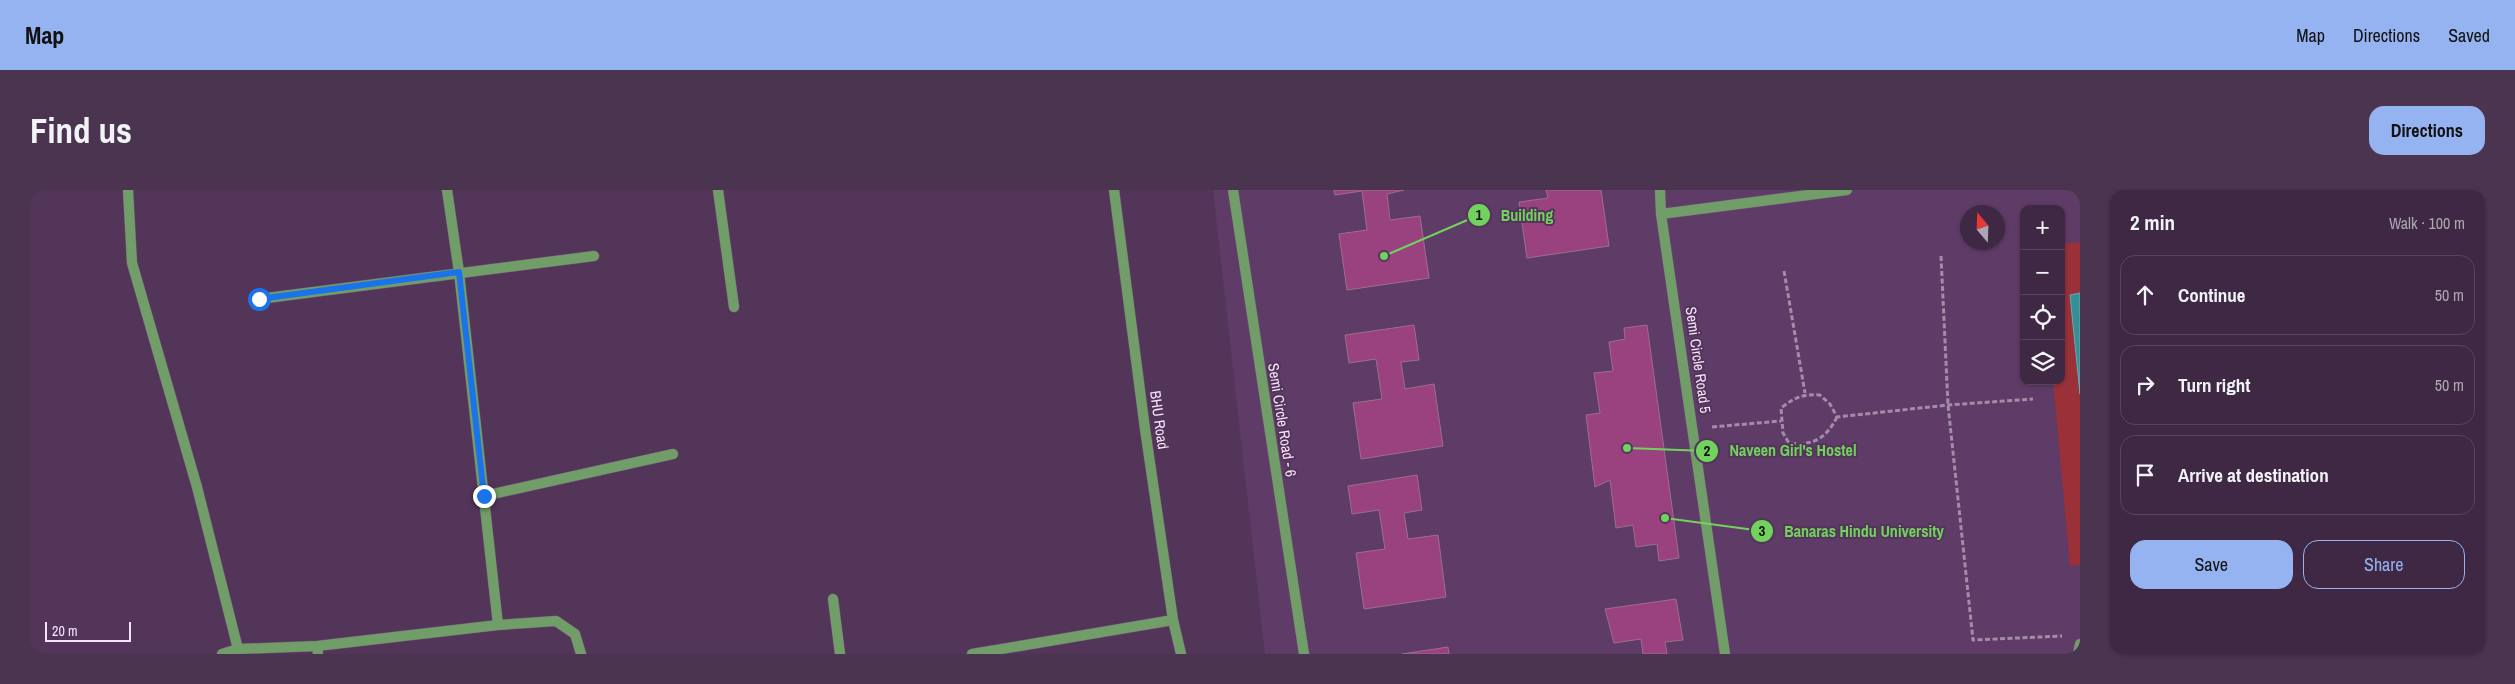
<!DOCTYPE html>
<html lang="en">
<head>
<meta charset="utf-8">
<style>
	body { margin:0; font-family:"Archivo Narrow",sans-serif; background:#4a344f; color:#f1f3f6 }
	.controls { position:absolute; right:15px; top:15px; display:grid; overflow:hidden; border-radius:10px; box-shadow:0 1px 4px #0004 }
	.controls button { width:45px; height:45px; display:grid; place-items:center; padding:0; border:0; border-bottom:1px solid #58445d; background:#3f2844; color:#f1f3f6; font:25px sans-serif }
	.compass { position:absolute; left:1930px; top:15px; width:45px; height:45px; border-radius:50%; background:#3f2844; box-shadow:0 1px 4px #0004; rotate:341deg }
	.scale { position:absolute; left:15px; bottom:12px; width:86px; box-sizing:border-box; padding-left:5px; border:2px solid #f6e3fa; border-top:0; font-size:14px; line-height:18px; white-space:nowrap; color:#f6e3fa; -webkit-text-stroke:4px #54355a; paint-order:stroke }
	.stop { position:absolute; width:15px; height:15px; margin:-11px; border:4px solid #1a73e8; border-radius:50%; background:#fff }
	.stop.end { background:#1a73e8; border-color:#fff; box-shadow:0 1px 5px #0008 }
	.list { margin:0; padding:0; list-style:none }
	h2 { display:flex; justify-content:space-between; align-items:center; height:65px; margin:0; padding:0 20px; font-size:21px }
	h2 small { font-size:16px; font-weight:400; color:#ada6b2 }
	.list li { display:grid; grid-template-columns:32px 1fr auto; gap:15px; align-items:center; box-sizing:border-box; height:80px; margin:0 10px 10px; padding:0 10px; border:1px solid #58445d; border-radius:15px }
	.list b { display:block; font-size:19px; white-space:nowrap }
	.list em { font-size:16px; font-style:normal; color:#ada6b2 }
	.actions { display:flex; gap:10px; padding:15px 20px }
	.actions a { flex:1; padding:11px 0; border:1px solid #95b2f1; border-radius:15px; text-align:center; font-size:18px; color:#95b2f1 }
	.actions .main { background:#95b2f1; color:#111 }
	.icon { flex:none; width:28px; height:28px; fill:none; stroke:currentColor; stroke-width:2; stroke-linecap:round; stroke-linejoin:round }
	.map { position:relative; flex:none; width:2050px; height:464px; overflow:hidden; border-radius:15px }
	header { display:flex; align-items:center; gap:30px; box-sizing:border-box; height:70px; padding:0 25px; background:#95b2f1; color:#111 }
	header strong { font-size:24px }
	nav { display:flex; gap:28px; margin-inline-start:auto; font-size:18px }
	.intro { display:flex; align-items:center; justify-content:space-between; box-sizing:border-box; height:120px; padding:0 30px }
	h1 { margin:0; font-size:35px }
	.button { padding:12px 22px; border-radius:15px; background:#95b2f1; color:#111; font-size:18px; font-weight:700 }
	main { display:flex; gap:30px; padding:0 30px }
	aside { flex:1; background:#3f2844; border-radius:15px; box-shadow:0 1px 4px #0004 }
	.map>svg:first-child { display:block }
	.built { fill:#5f3b67; fill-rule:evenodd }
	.green { fill:#9a3139 }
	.water { fill:#358f94; stroke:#6fa8b3 }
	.building { fill:#9a4280; stroke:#9d6e8c }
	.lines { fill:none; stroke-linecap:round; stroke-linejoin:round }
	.service-casing { stroke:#715477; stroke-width:11 }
	.minor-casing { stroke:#715477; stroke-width:11 }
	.path { stroke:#a48ba9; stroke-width:3; stroke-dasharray:5 2.5; stroke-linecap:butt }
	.service { stroke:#719d68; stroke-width:10 }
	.minor { stroke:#719d68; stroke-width:10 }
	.route { stroke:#1a73e8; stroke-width:6 }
	.labels { text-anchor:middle; stroke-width:4; stroke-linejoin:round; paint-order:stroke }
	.street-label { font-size:15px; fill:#f6e3fa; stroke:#54355a }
	.leader { fill:none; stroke:#72d25e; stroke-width:2 }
	.callout-dot { fill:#72d25e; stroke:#54355a; stroke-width:2 }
	.mark-label { font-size:15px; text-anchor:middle; font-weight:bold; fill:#111 }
	.callout-label { font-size:16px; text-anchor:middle; font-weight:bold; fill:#72d25e; stroke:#54355a; stroke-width:4; stroke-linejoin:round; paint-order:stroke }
</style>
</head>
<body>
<header>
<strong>Map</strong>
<nav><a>Map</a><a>Directions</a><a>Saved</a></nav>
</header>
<div class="intro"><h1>Find us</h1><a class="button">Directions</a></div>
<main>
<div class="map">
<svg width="2050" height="464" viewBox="0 0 2050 464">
	<rect width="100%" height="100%" fill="#54355a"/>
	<path class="built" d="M1183,0H2050V464H1235ZM1994,19H2031V191H1994ZM1938,22H1968V52H1938Z"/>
	<path class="green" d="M2050,52V375L2040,376L2023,191H2031V54Z"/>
	<path class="water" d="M2050,103V204L2040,105Z"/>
	<path class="building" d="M1304,0H1374L1357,4L1360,30L1390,26L1399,88L1317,100L1309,44L1337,40L1332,1L1305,5Z
		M1516,0H1571L1579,56L1497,68L1489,12L1518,8Z
		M1384,135L1389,170L1371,172L1375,199L1404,194L1413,256L1331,269L1323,213L1352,209L1346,169L1319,173L1315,145Z
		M1617,135L1649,368L1629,371L1627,354L1606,357L1603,335L1586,338L1580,290L1565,297L1556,225L1570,223L1564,183L1583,181L1579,152L1595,149L1594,138Z
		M1387,285L1392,320L1374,323L1378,349L1408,345L1416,407L1334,419L1326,363L1355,359L1349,320L1322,324L1318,296Z
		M1646,409L1653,450L1635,452L1637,464H1613L1611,449L1584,453L1575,419Z
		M1418,457L1419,464H1372Z"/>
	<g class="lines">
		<g class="service-casing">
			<path id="service" d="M1203,0L1274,464
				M1630,0L1631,24L1695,464
				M1631,24L1817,0
				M2048,464L2050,454"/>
		</g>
		<g class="minor-casing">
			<path id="minor" d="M98,0L102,73L167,297L208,459
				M417,0L429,82L468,435
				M688,0L704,117
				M1084,0L1115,239L1143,430L1151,464
				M229,109L564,66
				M454,306L643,264
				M803,409L810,464
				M192,464L208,459L287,456
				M288,464L287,456L468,435L526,431L545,444L551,464
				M942,464L1143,430"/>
		</g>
		<path class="path" d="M1911,66L1918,215L1943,450L2032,446
			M1754,81L1775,203
			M1807,227C1796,249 1782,256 1759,253L1753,243L1751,218C1765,207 1773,204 1790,205L1800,214L1807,227L1918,215L2003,209
			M1682,237L1751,231"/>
		<use href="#service" class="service"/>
		<use href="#minor" class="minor"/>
	</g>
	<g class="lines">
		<path class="route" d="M229,109L429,82L454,306"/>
	</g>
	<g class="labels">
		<g class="street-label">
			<text transform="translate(1668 170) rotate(82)" y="5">Semi Circle Road 5</text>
			<text transform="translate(1129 230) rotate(82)" y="5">BHU Road</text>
			<text transform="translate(1252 230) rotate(81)" y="5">Semi Circle Road - 6</text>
		</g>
	</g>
	<path class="leader" d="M1354 66L1449 25M1597 258L1677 261M1635 328L1732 341"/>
	<g class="callout-dot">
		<circle cx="1354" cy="66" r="5"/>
		<circle cx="1597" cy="258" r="5"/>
		<circle cx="1635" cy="328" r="5"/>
		<circle cx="1449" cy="25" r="12"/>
		<circle cx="1677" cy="261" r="12"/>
		<circle cx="1732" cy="341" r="12"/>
	</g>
	<g class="mark-label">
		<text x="1449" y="30">1</text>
		<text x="1677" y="266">2</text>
		<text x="1732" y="346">3</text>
	</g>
	<g class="callout-label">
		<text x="1497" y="31">Building</text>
		<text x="1763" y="266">Naveen Girl's Hostel</text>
		<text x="1834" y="347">Banaras Hindu University</text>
	</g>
</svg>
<div class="controls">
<button>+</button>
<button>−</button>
<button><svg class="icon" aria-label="locate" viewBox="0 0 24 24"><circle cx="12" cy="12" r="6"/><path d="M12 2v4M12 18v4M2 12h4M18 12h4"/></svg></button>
<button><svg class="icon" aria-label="layers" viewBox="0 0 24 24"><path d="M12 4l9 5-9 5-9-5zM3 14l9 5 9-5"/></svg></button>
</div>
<svg class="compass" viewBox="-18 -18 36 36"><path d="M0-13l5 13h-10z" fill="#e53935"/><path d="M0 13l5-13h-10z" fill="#ada6b2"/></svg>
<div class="scale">20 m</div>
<div class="stop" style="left:229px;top:109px"></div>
<div class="stop end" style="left:454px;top:306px"></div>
</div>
<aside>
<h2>2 min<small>Walk · 100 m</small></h2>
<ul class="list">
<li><svg class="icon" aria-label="ahead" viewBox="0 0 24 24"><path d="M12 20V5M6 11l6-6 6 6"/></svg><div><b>Continue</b></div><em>50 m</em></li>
<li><svg class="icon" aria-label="right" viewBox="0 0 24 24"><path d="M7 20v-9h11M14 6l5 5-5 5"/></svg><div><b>Turn right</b></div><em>50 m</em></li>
<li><svg class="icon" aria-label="arrive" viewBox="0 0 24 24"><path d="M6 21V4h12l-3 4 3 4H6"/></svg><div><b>Arrive at destination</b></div></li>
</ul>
<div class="actions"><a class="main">Save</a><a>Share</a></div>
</aside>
</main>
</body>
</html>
